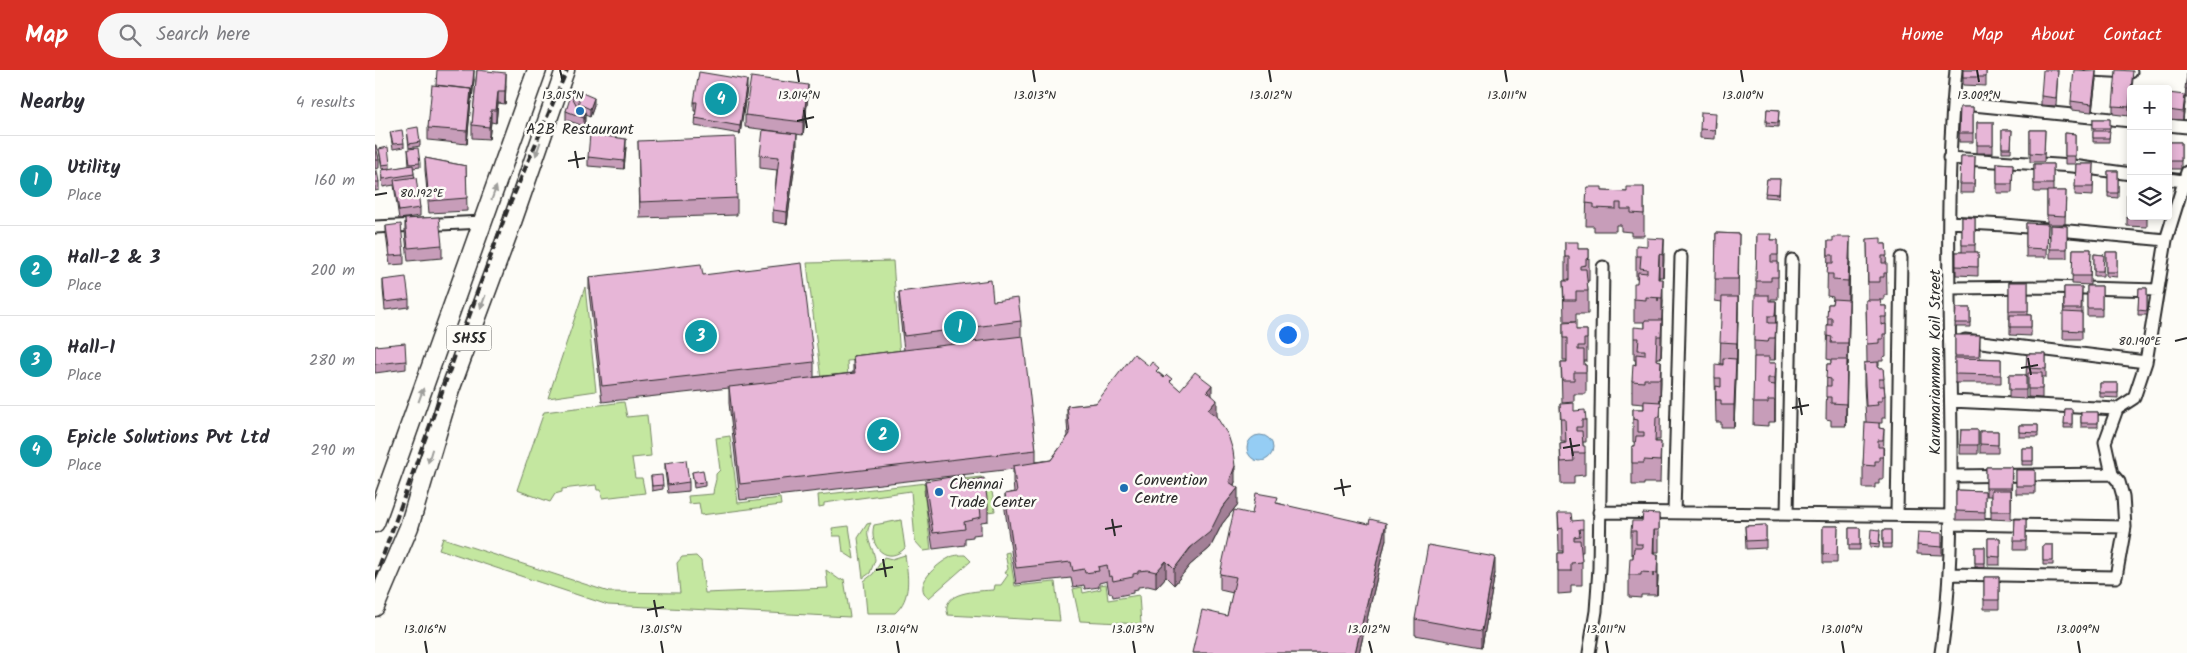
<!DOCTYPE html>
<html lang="en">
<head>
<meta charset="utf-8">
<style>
	body { margin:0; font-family:Kalam,sans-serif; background:#f7f7f7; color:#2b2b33 }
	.controls { position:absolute; right:15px; top:15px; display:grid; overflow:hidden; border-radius:5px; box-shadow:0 2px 8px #0003 }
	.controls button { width:45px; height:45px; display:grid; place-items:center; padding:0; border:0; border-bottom:1px solid #e1e1e2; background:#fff; color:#2b2b33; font:25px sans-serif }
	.you { position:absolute; left:912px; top:264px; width:18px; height:18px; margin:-12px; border:4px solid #fff; border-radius:50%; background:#1a73e8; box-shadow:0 0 0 8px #1a73e833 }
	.badge { display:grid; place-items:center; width:32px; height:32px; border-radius:50%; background:#d93025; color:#fff; font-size:16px; font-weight:700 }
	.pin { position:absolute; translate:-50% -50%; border:2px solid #fff; box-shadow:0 1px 5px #0006 }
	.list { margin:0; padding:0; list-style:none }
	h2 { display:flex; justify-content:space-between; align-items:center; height:65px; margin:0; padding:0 20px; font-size:21px }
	h2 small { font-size:16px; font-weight:400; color:#7c7c81 }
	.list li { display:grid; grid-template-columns:32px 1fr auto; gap:15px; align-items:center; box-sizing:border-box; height:90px; padding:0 20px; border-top:1px solid #e1e1e2 }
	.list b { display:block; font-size:19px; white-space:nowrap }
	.list p { margin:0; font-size:16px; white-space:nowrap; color:#7c7c81 }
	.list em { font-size:16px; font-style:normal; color:#7c7c81 }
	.icon { flex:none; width:28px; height:28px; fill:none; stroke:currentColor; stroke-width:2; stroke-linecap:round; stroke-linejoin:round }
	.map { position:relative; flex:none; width:1812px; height:583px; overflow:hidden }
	header { display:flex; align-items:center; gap:30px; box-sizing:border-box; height:70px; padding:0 25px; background:#d93025; color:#fff }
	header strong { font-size:24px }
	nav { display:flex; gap:28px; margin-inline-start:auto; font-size:18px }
	.search { width:350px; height:45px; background:#f7f7f7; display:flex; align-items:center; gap:12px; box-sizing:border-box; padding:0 18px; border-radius:28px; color:#7c7c81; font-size:19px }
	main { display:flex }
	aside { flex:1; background:#fff }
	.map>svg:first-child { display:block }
	.green { fill:#c4e7a0; stroke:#788966 }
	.water { fill:#95cdf4; stroke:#6b8ca4 }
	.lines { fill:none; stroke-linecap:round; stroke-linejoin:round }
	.minor-casing { stroke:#2b2b2b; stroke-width:15 }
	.primary-casing { stroke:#2b2b2b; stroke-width:21 }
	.minor { stroke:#fdfcf7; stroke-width:11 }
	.primary { stroke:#fdfcf7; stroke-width:18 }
	.rail { stroke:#2b2b2b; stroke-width:4; stroke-dasharray:8 4; stroke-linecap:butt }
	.wall { fill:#c79db9; stroke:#2b2b2b }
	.shaded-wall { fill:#a27f96; stroke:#2b2b2b }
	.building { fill:#e7b6d7; stroke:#2b2b2b }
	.oneway { fill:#9e9e9b }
	.ticks { fill:none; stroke:#2b2b2b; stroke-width:2 }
	.poi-dot { fill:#1f6fb2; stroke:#fdfcf7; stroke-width:2 }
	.labels { text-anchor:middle; stroke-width:5; stroke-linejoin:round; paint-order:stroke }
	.shield { fill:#fdfcf7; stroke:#6a6a68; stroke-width:1 }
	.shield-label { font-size:15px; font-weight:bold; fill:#2b2b2b }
	.poi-label { font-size:16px; fill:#2b2b2b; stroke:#fdfcf7; text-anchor:start }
	.street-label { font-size:16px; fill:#2b2b2b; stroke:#fdfcf7 }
	.ticks-label { font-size:12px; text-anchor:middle; fill:#2b2b2b; stroke:#fdfcf7; stroke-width:5; stroke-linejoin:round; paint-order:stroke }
</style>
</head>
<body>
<header>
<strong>Map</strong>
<div class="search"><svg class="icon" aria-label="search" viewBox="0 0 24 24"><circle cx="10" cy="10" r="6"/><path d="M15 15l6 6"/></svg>Search here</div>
<nav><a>Home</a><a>Map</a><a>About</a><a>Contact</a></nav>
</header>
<main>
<aside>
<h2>Nearby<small>4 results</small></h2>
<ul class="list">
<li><span class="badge" style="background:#0f9aa8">1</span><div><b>Utility</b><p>Place</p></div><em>160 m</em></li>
<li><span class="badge" style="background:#0f9aa8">2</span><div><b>Hall-2 &amp; 3</b><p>Place</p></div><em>200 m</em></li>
<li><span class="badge" style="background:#0f9aa8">3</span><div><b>Hall-1</b><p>Place</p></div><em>280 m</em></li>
<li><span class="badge" style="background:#0f9aa8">4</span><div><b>Epicle Solutions Pvt Ltd</b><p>Place</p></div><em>290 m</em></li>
</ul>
</aside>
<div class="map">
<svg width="1812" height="583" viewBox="0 0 1812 583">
	<rect width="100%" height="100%" fill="#fdfcf7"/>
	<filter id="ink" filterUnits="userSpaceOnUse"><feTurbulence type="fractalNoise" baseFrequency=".02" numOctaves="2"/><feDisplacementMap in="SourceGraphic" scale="10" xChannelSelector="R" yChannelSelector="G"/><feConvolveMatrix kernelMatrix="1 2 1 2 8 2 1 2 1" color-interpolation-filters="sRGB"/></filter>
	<g filter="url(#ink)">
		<path class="green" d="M518,191L525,287L472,291L473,308L446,310L432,193Z
			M210,217L221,321L173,328Z
			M249,332L252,347L272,345L276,386L257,388L260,408H267L270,423L227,428L226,420H222L221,415L187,419V422L180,424L175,432L142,420L169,342Z
			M355,366L363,433L405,428L406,435L326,445L324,433L314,434L313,426L338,424C338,416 342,412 341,404L345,400L341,368Z
			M606,407L616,415L620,441L613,442L610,419L592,414L549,420L556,480L549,481L540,471L536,421L449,433V436L444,437L443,425Z
			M526,450L530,478C513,496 493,477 499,455Z
			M496,453C487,466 499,477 500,490L495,503L488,508L483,468L492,454Z
			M474,456L479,489L468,482L466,466H458L457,458Z
			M68,468L234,522L305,523L302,493L307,487L321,486L326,491L330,523L453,518L451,500L465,510L469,509L475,547L233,535L64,479Z
			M634,482L640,516L680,512L685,551L573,545C564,521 604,521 619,520L620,515H626L633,505L630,503L633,499L630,483Z
			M530,485C533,505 537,528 520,543H492L489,511L498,504L509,487L517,489Z
			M590,485L596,491L554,528C536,516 562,494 574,488C578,485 584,485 590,485Z
			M731,514L733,530L764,525L766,554L705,551L698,519L707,517L708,523L726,519L725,515Z"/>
		<path class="water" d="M872 378a13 13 0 1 1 26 0a13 13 0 1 1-26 0Z"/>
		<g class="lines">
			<g class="minor-casing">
				<path id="minor" d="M1716,0L1756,2
					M1578,33L1756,51
					M1793,55L1812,57
					M1574,88L1698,96L1756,104
					M1793,109L1808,111
					M1574,152L1630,155L1791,170
					M0,157L109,152
					M1575,218L1673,217L1783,220
					M1590,270L1771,292
					M1576,331L1742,339
					M1576,406L1737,404
					M1224,442L1577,446
					M1299,443L1306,187
					M1412,444L1417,190
					M1522,445L1526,188
					M1750,457L1748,426L1744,412L1737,404L1730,372L1742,339L1759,328L1771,292L1791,170L1812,102
					M1574,504L1741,507L1750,457L1577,454
					M1214,583L1221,541L1224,498L1228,197
					M1566,583C1577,513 1576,442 1576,371C1575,248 1569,123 1581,0"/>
			</g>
			<g class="primary-casing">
				<path id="primary" d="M0,453L162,0
					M0,537L34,457L75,320L136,155L190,0"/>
			</g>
			<use href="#minor" class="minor"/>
			<use href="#primary" class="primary"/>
			<path class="rail" d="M0,508L132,141L192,0"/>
		</g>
		<path class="wall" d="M102,0L131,15L130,34L123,33L121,53L116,52L114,69L97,68V55Z
			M1588,0H1611V16L1588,15Z
			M1683,0L1681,36L1666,35V26Z
			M1812,4V28H1810Z
			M99,9L97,29H96L92,74L53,70V58L61,15Z
			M1721,9L1717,42L1696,40V31Z
			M1758,9L1754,46L1738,44V36Z
			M372,18L365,64L320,56L321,41H319V32Z
			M198,19L219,36L215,47L210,45L209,56L191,50V41L197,27Z
			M1793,23L1810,33L1808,50L1793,49Z
			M433,27L428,65L370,57V45Z
			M1585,37H1598V72H1584Z
			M1392,39L1404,40L1403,57L1391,56Z
			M1718,49H1735L1734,72H1718Z
			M1341,52L1340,69L1325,68V59Z
			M1602,52H1618V83H1602Z
			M32,59L45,72V76L34,78Z
			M1627,60H1637L1636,82H1627Z
			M1655,60H1670L1669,92H1655Z
			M15,62L29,73V77L18,79Z
			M1690,63L1700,64V94H1690Z
			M263,71L362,128V145L265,148Z
			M1793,72H1806V99H1793Z
			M0,75L4,90V98L0,99Z
			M251,77L249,99L213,96V87Z
			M422,77L412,154L398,152V140L402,100L385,98V85Z
			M4,79L15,94V98L7,99Z
			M33,79L45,93V97L38,98L45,138V146L24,149L19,115L8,117L7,108V100L34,96Z
			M1586,86H1600L1599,123H1585Z
			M50,88L91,96L92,141L54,143L50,100Z
			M1622,93L1638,94L1637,123H1622Z
			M1659,94H1678V121H1691L1690,154H1673L1672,187H1651V153L1672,154V122H1659Z
			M1701,94H1719L1718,126L1700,125Z
			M0,101L4,112V120L0,121Z
			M1733,101H1743V128L1733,127Z
			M1392,109H1405L1404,128L1390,127Z
			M1212,117L1227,121L1252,122L1269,117V166H1256V162L1246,161V155H1241V161H1219V156H1211Z
			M1752,124L1772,146V157L1752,156Z
			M1587,147L1600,148V182H1603V206L1581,205V182H1587Z
			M30,149L67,175V188L33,191L30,162Z
			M1675,155L1692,156V188H1675Z
			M11,156L29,185V194L15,195L11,164Z
			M1341,163L1364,164L1363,250L1359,357H1346V352H1341L1340,308L1348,294H1345L1347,232L1340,231Z
			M1382,164L1397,170H1403V229H1396V231H1401L1400,290H1394V293H1401L1400,352H1393V356L1378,355L1379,294V271L1381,225Z
			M1289,169L1288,207H1284V209L1288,231L1286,288H1282V290L1286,291L1285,370H1281V372H1286L1285,413H1269V415H1257V376H1260L1261,372H1258V339H1269V334L1257,333V311L1261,290H1259V268L1270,258V252H1259V229L1262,213L1263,208H1261V186L1272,176Z
			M1492,169L1506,174H1511L1512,225H1509V230H1505L1506,236H1511V286L1508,287V291H1504V296H1503V298H1508L1510,326V348H1507V353H1504V358L1509,359L1508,409H1504V414H1500V418H1488V395L1491,352L1489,315V293H1492L1491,230H1493Z
			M1453,171L1475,189L1474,230V252L1473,295H1472L1471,356H1456V350L1451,349L1452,294H1456V290L1452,289L1453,234H1457L1458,227L1452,226Z
			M1190,172L1203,179H1214V211H1212L1213,221V244H1201V252H1189L1188,211H1194V210H1190Z
			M1698,179H1716L1715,215L1697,214Z
			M1731,182H1742V207L1731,206Z
			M1719,184L1729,185L1728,206H1719Z
			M328,205L439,292V307L478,303V286L529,280L524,238V222L618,231L646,251V266L661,380V392L676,390L693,366L692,352V336L721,333L784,303L805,320L837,325L842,346L841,347L860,412L859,415L863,434L847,454L835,478L815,495L799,515L791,507L781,518L773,516L763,517V519L758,520V523L738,527L737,523H734L732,511L724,513V517L710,519L709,515L698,517L696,508L641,514L630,440V424L639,422L638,412V399L365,430L354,333V318L227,332L214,223V207Z
			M8,210L34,229V237L10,240L8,219Z
			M1634,212H1653V245H1656V266L1635,265V249H1634Z
			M1712,216H1727V246H1712Z
			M1689,217H1707V269H1688Z
			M1764,218H1772V245H1763Z
			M1581,238H1595V257H1580Z
			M1188,253L1201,260H1212V291H1209V295H1211V324H1199V332L1187,333L1186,292H1192V290H1188Z
			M1580,265H1605V288L1626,289V313H1580Z
			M0,276L31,291V299L0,303Z
			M1652,284H1671V307H1667V328L1653,327V307H1651Z
			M1634,305H1651V329L1634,328Z
			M1725,313H1743V328L1725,327Z
			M1185,334L1199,341L1211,350V372H1208V376L1210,383V405L1199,406V414H1186L1185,374L1190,373V372H1186Z
			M1690,339H1697V358H1689Z
			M1706,342H1723V357H1706Z
			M1644,355H1663V367H1644Z
			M1586,360H1603V384H1585Z
			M1605,361H1623V383H1605Z
			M1647,378H1658V395H1647Z
			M290,393L314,412V421L293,423L290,401Z
			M1611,397H1637L1636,450L1616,449V426H1611Z
			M1641,400H1660V424H1641Z
			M317,402L330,412V416L319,418Z
			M276,406L288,415V419L277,421Z
			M550,411H590L613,435V451L606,452V464L598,465V467L590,468V475L558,479L550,427Z
			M1581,420L1610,421V450H1581Z
			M903,433L1011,469L984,583H817L852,546L858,523L845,520V504L877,444Z
			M1183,443L1197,451L1208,459V482H1206L1207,492V515H1196V523L1183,524V483H1188V481H1184Z
			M1284,444V482H1279V484L1283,507L1282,525H1266V528L1254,527V505L1258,488V484H1256V461L1267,451Z
			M1640,449H1651V480H1639Z
			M1391,455V478L1371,479L1370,456Z
			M1448,456H1463L1462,493H1448Z
			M1474,458H1485V480H1474Z
			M1508,460H1516V478H1508Z
			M1505,464L1504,478L1495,477V473Z
			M1613,468H1625V495H1613Z
			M1567,472V485L1542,484V475Z
			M1668,475H1678V495H1668Z
			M1600,477H1610V497H1600Z
			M1120,503L1107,577L1040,565V549Z
			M1609,507H1624V539H1609Z"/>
		<path class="shaded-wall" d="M99,0V9L97,29V20Z
			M1721,1V9L1717,42V34Z
			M131,3V15L130,34V21Z
			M372,10V18L365,64V56Z
			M433,15V27L428,65V52Z
			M96,19V31L92,74V61Z
			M1756,19V28L1754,46V37Z
			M123,21V33L121,53V40Z
			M1810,25V33L1808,50V42Z
			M219,28V36L215,47V39Z
			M116,40V52L114,69V57Z
			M210,42V51L209,56V48Z
			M422,64V77L412,154V142Z
			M251,69V77L249,99V91Z
			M1475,167V189L1473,233V211Z
			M1289,169V191L1288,207V185Z
			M1284,184V207L1283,231V209Z
			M1288,209V231L1287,250V228Z
			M1363,227V250L1362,295V273Z
			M1474,230V252L1473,295V273Z
			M1401,231V254L1400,290Z
			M1287,250V273L1286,288V266Z
			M1361,289V311L1359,357V335Z
			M1472,290V313L1471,356V334Z
			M1286,291V313L1285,332V309Z
			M1401,293L1400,337V352V308Z
			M837,315V332L832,321Z
			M842,330V346L833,356V340Z
			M860,396V412L854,428V412Z
			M863,418V434L847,454L835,478L815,495L799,515V499Z
			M1011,453V469L984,583H980Z
			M1279,460V482L1278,507V484Z
			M1283,484V507L1282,525V503Z
			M1120,487V503L1107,577V561Z
			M791,491V507L781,518V502Z"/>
		<path class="building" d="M62,0H99L97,20H96V19L61,15Z
			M102,0L131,3L130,21H123L121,40H116L114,57L97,55Z
			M1588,0H1611V7H1588Z
			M1668,0H1683L1681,28L1666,26Z
			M1699,0L1721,1L1717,34L1696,31Z
			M1741,0L1758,1L1754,37L1738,36Z
			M324,2L372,10L365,56L320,48L322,32H319Z
			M1812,4V19H1810Z
			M376,7L433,15L428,52L370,45Z
			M57,15L96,19L92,61L53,58Z
			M198,19L219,28L215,39L204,34V26L197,23Z
			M1793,23L1810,25L1808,42L1793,40Z
			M196,25L202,36L207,37L210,42L209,48L191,41Z
			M1585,37H1598V63H1584Z
			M1392,39L1404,40L1403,53L1391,52Z
			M1326,42L1341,43L1340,60L1325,59Z
			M1718,49H1735V58H1718Z
			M1602,52H1618V75H1602Z
			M43,57L45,72L34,74L32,59Z
			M27,60L29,73L18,74L15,62Z
			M388,60L422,64L412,142L398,140L404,87L385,85Z
			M1627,60H1637L1636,78H1627Z
			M1655,60H1670L1669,84L1655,83Z
			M1718,61H1735L1734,68H1718Z
			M1690,63L1700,64V86H1690Z
			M215,64L251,69L249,91L213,87Z
			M360,67L362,128L265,132L263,71Z
			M1793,72H1806V91H1793Z
			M0,75H1L4,90H0Z
			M13,77L15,94L7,95L4,79Z
			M43,78L45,93L35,94L33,79Z
			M1586,86H1600L1599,114H1585Z
			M50,88L91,96L92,128L54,131Z
			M1622,93L1638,94L1637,114H1622Z
			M1659,94H1678V114H1659Z
			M1701,94H1719L1718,117H1700Z
			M38,95L39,104L8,109L7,100Z
			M0,101H2L4,112H0Z
			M1733,101H1743V123H1733Z
			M41,107L45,138L24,141L19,110Z
			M1392,109H1405L1404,124L1390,123Z
			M1212,117H1227V121L1252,122V117H1269V144L1256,143V139H1246V133H1241V139L1219,138V134L1211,133Z
			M1672,121H1691L1690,146L1672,145Z
			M1752,124H1756V146H1772V148H1752Z
			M64,147L67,175L33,178L30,149Z
			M1587,147L1600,148V175H1587Z
			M1651,153L1673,154L1672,179L1651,178Z
			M26,154L29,185L15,186L11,156Z
			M1675,155L1692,156V179H1675Z
			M1341,163L1364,164L1363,209H1340Z
			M1382,164H1397L1396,170H1403V185H1396V192H1403V207H1396V211H1381Z
			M1458,167H1475L1473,211L1458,210V204H1452L1453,193H1458V185H1453V171H1458Z
			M1272,168L1289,169L1288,185L1284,184L1283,209H1288L1287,228L1271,227V230L1259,229V213H1262L1263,202L1272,203V199L1265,198L1266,186H1261V175L1272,176Z
			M1506,168V174H1511L1512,186H1507V193H1512V203H1509V207H1505V212H1493L1492,169Z
			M1190,172H1203V179H1214V188L1211,189V195L1205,196V199H1211L1213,221H1201V230H1189L1188,211H1194V187H1190Z
			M1698,179H1716L1715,206H1697Z
			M1581,182H1603V197L1581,196Z
			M1731,182H1742V202H1731Z
			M1719,184L1729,185L1728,201H1719Z
			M427,193L439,292L227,316L214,207L326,194L328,205Z
			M31,207L34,229L10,232L8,210Z
			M616,210L618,231L643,228L646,251L529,266L524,222Z
			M1634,212H1653V241H1634Z
			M1712,216H1727V238H1712Z
			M1689,217H1707L1706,239H1689Z
			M1764,218H1772V241L1763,240Z
			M1380,225H1394V231H1401L1400,246H1393V253H1401L1400,268H1394L1393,272L1379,271Z
			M1347,227H1363L1362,273L1345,272Z
			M1458,229L1474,230L1473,273H1456L1457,267L1452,266V255H1457V248H1452L1453,234H1457Z
			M1491,230H1505L1506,236H1511V247H1506V255L1511,254V264H1508V269H1504V273L1492,274Z
			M1581,238H1595V253H1580Z
			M1688,242L1707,243V261L1688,260Z
			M1635,245H1656V257H1635Z
			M1270,250H1287L1286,266H1282L1281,290L1286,291L1285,309H1269V312L1257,311L1258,294L1261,295V284L1270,285V280H1263L1264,268H1259V257L1270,258Z
			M1201,252V260H1212V269H1209V276H1203V280H1209V295H1211V302H1199V310H1187L1186,292H1192V268H1188V253Z
			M1580,265H1605L1604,286H1580Z
			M648,266L661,380L365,414L354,317L480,303L478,286Z
			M30,273L31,291L0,294V276Z
			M759,284L774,296L777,292L784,298L781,301L789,308L792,305L797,309L795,311L805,320L820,302L837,315L832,321L842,330L833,340L841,346L853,365L858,381L860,396L854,412L863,418L847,438L835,462L815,478L799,499L791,491L781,502L773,500L763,501V503L758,504V507L738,511L737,506L734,507L732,495L723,497L724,501L710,503L709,499L698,501L696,492L641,498L630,424L642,422L638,396L676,390L695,364L692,336L721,333Z
			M1652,284H1671V299L1651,298Z
			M1379,287H1394V293H1401L1400,308H1393V314L1400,315V330H1393V333H1378Z
			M1348,288L1361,289L1359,335H1346V330H1341V316L1346,317V308H1340V294L1348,295Z
			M1580,288L1626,289V305L1580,304Z
			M1456,290H1472L1471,334L1456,333V327H1451V316H1456V309L1451,308L1452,294H1456Z
			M1503,292V298H1508L1509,309H1504V316H1509L1510,326H1507V331H1502L1503,335L1491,336L1489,293Z
			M1653,303H1667V319H1653Z
			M1634,305H1651V320H1634Z
			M1725,313H1743V323H1725Z
			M1269,331L1286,332L1285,347H1281L1280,372H1286L1285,391L1269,390V393H1257V376H1260L1261,366H1269V362H1263V350L1258,349V339H1269Z
			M1199,333V341L1210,340L1211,350H1207V357H1201V361H1207L1208,376H1210V383H1198L1199,391L1186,392L1185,374L1191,373L1190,349H1186L1185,334Z
			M1690,339H1697V354H1689Z
			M1706,342H1723V353H1706Z
			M1490,352L1504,353V358L1509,359L1508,370H1503V377H1508V387H1504V391H1500V396L1488,395Z
			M1644,355H1663V363L1644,362Z
			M1586,360H1603V375H1585Z
			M1605,361H1623V375L1605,374Z
			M1647,378H1658V391H1647Z
			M311,390L314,412L293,415L290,393Z
			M1611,397H1637L1636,418H1611Z
			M328,400L330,412L319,413L317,402Z
			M1641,400H1660V416H1641Z
			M287,405L288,415L277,416L276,406Z
			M589,405L590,411L609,408L613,435L605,436L606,447L597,449L598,450L589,452L590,459L558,463L550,411Z
			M1581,420L1610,421V442L1581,441Z
			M1616,420H1636V441H1616Z
			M881,423L903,427L901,433L994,454L995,449L1011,453L980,583H817L827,540L852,546L861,507L845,504L859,440L877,444Z
			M1183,443H1196L1197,451L1208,450V459H1204L1205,466L1199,467V470H1205L1207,492L1196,493V501H1183V483H1188V458L1184,459Z
			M1268,443L1284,444V460H1279L1278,484H1283L1282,503L1266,502V505H1254L1255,488H1258L1259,478H1267V474H1261V461H1256L1257,451H1267Z
			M1640,449H1651V471H1639Z
			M1391,455V470L1371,471L1370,456Z
			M1448,456H1463L1462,485L1448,484Z
			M1474,458H1485V475H1474Z
			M1496,459L1505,460L1504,474L1495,473Z
			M1508,460H1516V474H1508Z
			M1543,462L1567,463V477L1542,475Z
			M1613,468H1625V487L1613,486Z
			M1053,475L1120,487L1107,561L1040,549Z
			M1668,475H1678V491H1668Z
			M1600,477H1610V493H1600Z
			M1609,507H1624V530H1609Z"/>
		<defs><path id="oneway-solid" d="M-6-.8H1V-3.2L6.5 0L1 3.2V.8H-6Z" transform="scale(1.25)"/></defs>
		<g class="oneway">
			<use href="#oneway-solid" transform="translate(163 79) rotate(109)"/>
			<use href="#oneway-solid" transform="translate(119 123) rotate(-70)"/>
			<use href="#oneway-solid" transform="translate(108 232) rotate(110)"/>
			<use href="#oneway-solid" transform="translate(46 325) rotate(-70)"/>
			<use href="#oneway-solid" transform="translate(55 386) rotate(107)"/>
		</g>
	</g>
	<path class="ticks" d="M185,0L188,12M422,0L424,12M658,0L660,12M894,0L896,12M1130,0L1132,12M1366,0L1368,12M1602,0L1604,12M429,40L432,58M422,51L439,47M200,81L203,98M193,91L210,88M0,125L12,123M1800,271L1812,268M1653,288L1656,305M1646,298L1663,295M1424,328L1427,345M1417,338L1434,335M1195,368L1198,386M1188,378L1205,375M966,409L969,426M959,419L976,416M737,449L740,466M730,459L747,456M508,489L511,507M501,500L518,497M279,530L282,547M272,540L289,537M50,571L52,583M286,571L288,583M522,571L524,583M758,571L760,583M994,571L997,583M1231,571L1233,583M1467,571L1469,583M1703,571L1705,583"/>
	<g class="poi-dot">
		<circle cx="205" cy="41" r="5"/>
		<circle cx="749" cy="418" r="5"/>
		<circle cx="564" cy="422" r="5"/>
	</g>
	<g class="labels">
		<rect class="shield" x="71.5" y="255.5" width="45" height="25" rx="4"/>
		<g class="shield-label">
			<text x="94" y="273">SH55</text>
		</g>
		<g class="poi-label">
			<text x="205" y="64" text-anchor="middle">A2B Restaurant</text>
			<text x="759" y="415">Convention<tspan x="759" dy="18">Centre</tspan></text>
			<text x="574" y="419">Chennai<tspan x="574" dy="18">Trade Center</tspan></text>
		</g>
		<g class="street-label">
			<text transform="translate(1559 292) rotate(-90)" y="6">Karumariamman Koil Street</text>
		</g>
	</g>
	<g class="ticks-label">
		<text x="188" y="29">13.015°N</text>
		<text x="424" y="29">13.014°N</text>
		<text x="896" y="29">13.012°N</text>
		<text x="1368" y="29">13.010°N</text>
		<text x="1604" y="29">13.009°N</text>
		<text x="660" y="29">13.013°N</text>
		<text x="1132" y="29">13.011°N</text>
		<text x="47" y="127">80.192°E</text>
		<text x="1765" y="275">80.190°E</text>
		<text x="50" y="563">13.016°N</text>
		<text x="286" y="563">13.015°N</text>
		<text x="522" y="563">13.014°N</text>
		<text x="758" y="563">13.013°N</text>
		<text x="994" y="563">13.012°N</text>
		<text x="1231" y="563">13.011°N</text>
		<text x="1467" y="563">13.010°N</text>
		<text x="1703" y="563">13.009°N</text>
	</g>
</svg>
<div class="controls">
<button>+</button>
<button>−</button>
<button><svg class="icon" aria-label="layers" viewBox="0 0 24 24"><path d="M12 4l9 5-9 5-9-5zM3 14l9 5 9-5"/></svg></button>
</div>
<div class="you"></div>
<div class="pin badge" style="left:585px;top:257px;background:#0f9aa8">1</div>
<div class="pin badge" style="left:508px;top:365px;background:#0f9aa8">2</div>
<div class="pin badge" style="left:326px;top:266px;background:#0f9aa8">3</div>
<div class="pin badge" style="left:346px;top:29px;background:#0f9aa8">4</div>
</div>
</main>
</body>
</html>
